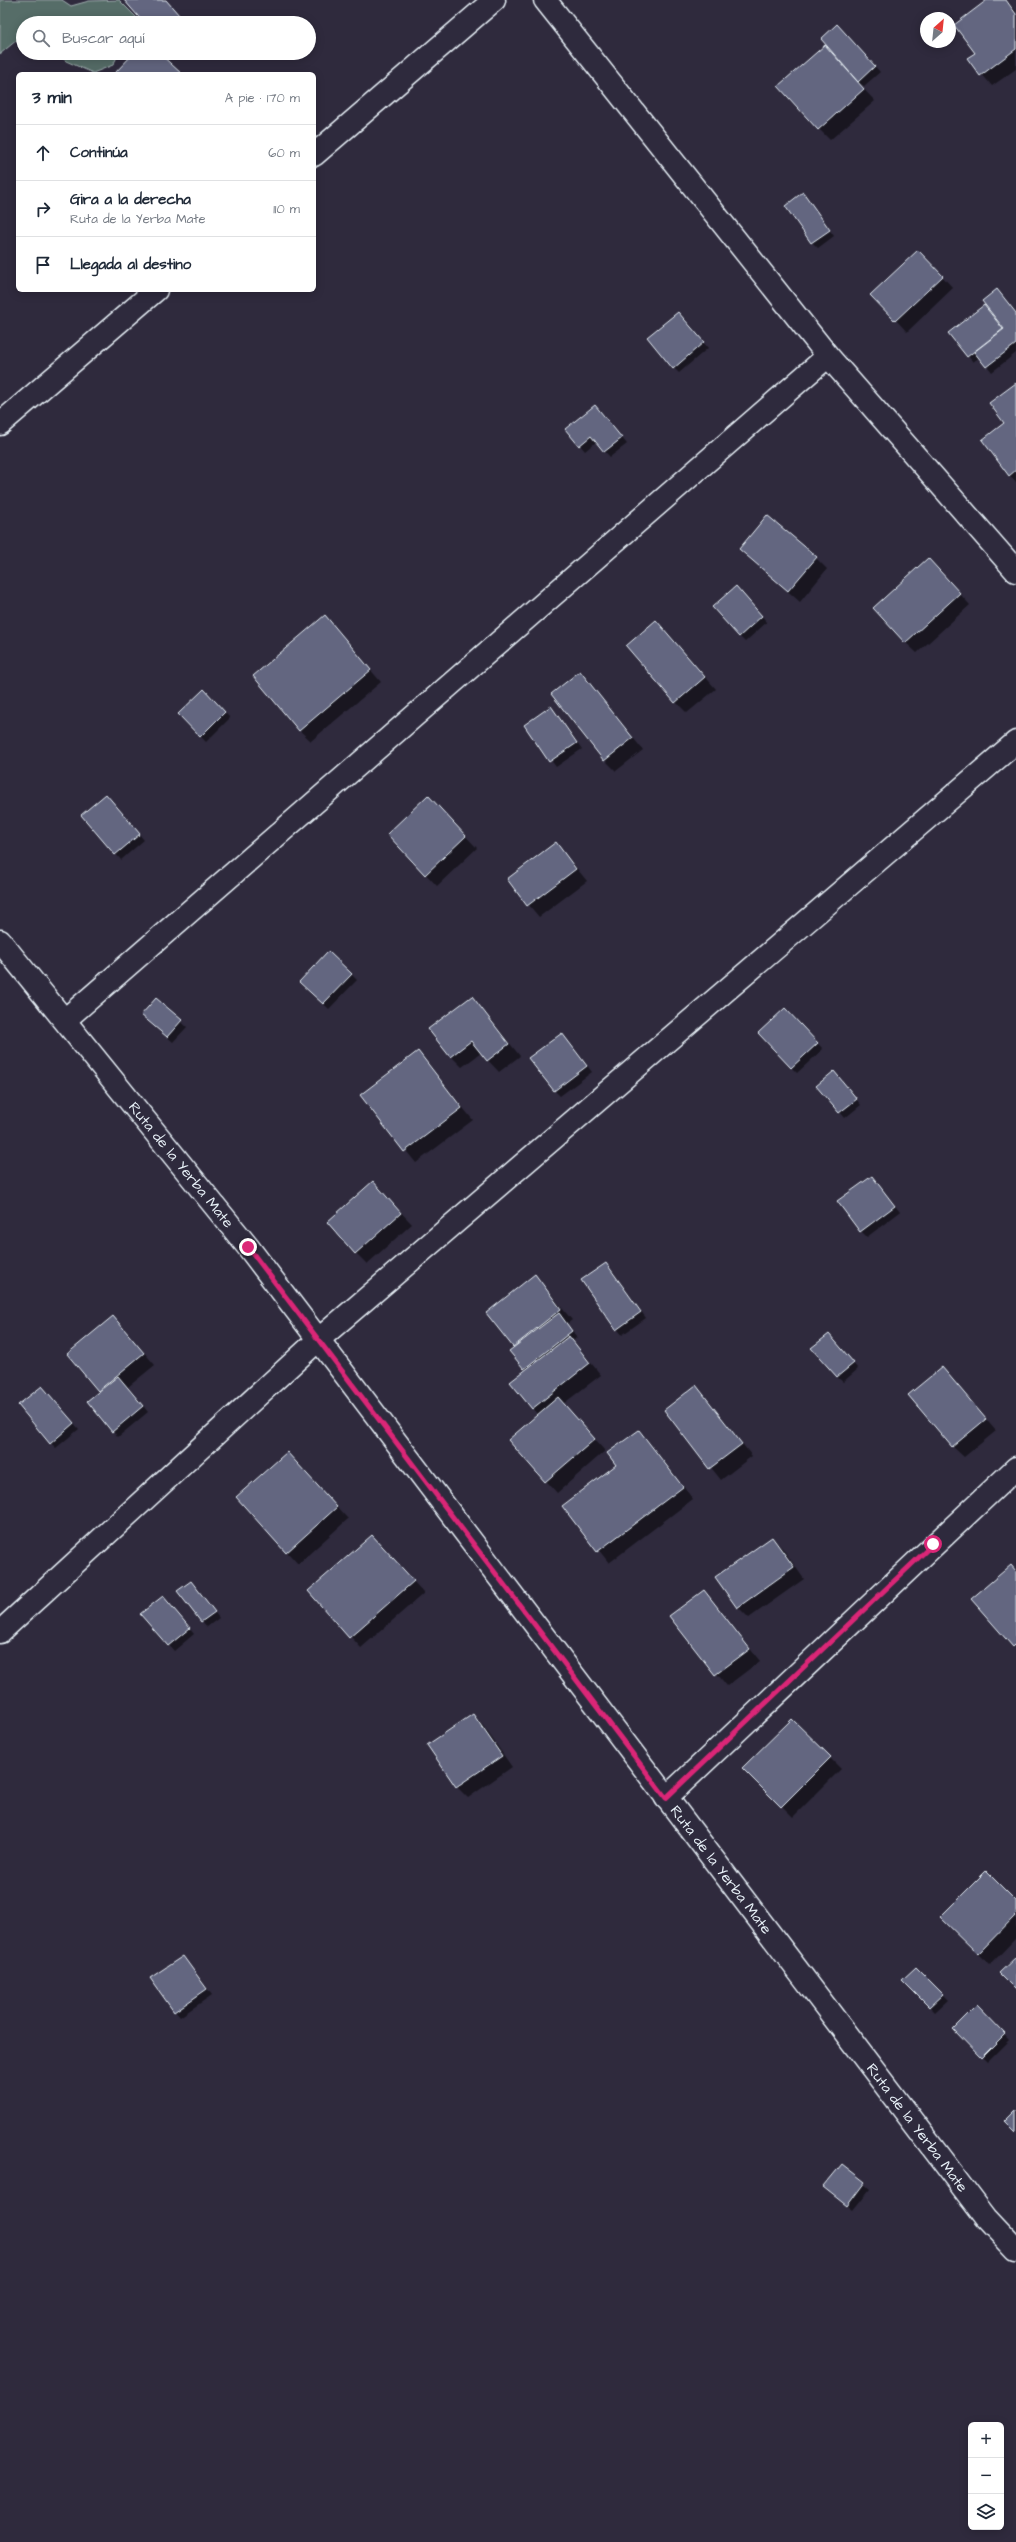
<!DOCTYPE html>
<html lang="es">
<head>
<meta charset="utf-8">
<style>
	body { margin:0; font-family:"Architects Daughter",sans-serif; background:#f2f2f3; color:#1f2937 }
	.controls { position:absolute; right:12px; bottom:12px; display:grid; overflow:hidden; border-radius:6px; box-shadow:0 2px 10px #0003 }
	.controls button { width:36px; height:36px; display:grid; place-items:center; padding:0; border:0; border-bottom:1px solid #e0e1e3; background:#fff; color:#1f2937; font:20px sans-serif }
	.compass { position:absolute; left:920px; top:12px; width:36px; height:36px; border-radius:50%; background:#fff; box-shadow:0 2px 10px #0003; rotate:27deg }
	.stop { position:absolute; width:12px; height:12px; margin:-9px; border:3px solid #db2777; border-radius:50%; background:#fff }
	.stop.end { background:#db2777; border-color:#fff; box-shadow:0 1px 4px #0008 }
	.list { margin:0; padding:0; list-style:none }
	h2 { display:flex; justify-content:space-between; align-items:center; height:52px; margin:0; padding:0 16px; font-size:17px }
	h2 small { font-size:13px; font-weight:400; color:#747a83 }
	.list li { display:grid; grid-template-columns:26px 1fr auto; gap:12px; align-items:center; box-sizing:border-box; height:56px; padding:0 16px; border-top:1px solid #e0e1e3 }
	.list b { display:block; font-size:15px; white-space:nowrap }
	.list p { margin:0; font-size:13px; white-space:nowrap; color:#747a83 }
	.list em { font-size:13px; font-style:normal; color:#747a83 }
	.icon { flex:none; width:22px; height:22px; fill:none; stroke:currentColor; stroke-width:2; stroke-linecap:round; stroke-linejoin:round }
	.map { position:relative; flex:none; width:1016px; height:2542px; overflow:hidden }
	.search { position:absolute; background:#fff; box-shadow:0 2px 10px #0003; left:16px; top:16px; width:300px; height:44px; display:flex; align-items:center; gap:10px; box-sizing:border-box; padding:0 14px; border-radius:22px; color:#747a83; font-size:15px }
	.panel { position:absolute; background:#fff; box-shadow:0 2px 10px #0003; left:16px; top:72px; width:300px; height:220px; border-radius:6px }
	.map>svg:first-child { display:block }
	.green { fill:#576d68; stroke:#a0afb0 }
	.shadow { fill:#0007 }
	.building { fill:#646680; stroke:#e8f1f8 }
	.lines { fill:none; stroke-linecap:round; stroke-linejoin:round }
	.street-casing { stroke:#e8f1f8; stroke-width:25 }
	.secondary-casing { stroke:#e8f1f8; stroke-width:25 }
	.street { stroke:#2f2a3d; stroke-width:22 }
	.secondary { stroke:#2f2a3d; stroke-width:22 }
	.route { stroke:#db2777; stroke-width:5 }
	.labels { text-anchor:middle; stroke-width:3; stroke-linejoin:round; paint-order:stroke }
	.street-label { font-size:15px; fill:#e8f1f8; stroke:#2f2a3d }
</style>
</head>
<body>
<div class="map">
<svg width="1016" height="2542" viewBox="0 0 1016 2542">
	<rect width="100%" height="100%" fill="#2f2a3d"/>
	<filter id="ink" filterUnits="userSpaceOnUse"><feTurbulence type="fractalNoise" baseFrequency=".025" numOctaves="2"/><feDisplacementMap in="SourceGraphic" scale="8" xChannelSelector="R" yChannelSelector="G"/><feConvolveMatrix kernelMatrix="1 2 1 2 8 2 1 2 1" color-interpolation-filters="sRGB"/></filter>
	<g filter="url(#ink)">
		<path class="green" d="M0,0H62L71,6L89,1L119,0L142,23H23V35L0,54Z
			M57,53H119L113,65L93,73L66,61Z"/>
		<path class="shadow" d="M989,0H1006L1016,11V69L992,86L969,59L976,53Z
			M843,31L880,72L864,86L856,81L875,101L830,140L819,129L840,60Z
			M172,53H180L176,57Z
			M803,194L834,236L818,248L812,242Z
			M930,263L953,288L907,332L896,320Z
			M997,290L1016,313V353L992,372L980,357L973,362L968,356L984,306L993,313Z
			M683,318L708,348L679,373L674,368Z
			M1016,384V482L1009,475L1006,423Z
			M595,406L627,444L610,457L596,442L585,451L566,429Z
			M740,549L816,558L827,569L800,602Z
			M939,571L970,605L917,653L905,642Z
			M741,593L767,622L745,642L739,636Z
			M325,617L381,682L311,741L299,730Z
			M667,633L716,689L687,713L676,702Z
			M580,672L643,750L616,771L605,760Z
			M204,691L230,718L206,742L179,714Z
			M551,707L582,749L556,767L525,725Z
			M111,801L144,840L121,860L83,815Z
			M439,808L477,848L437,886L388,834Z
			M556,843L587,881L539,917L508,880Z
			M351,974L357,980L329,1009L306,987Z
			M472,997L520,1056L499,1072L481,1053L462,1067L451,1056Z
			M156,999L187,1027L173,1042L148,1020Z
			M791,1015L823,1049L797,1073L791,1067Z
			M567,1040L592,1072L560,1096L554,1090Z
			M417,1052L473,1120L416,1163L361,1095Z
			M839,1078L861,1105L845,1118L840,1112Z
			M872,1177L900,1212L867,1237L861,1231Z
			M373,1183L412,1224L367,1264L356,1253Z
			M606,1264L646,1318L622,1335L582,1280Z
			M535,1276L572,1320L567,1324L577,1337L573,1341L601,1375L563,1404L605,1451L557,1493L510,1440L539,1415L532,1408L526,1370L511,1351L515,1348Z
			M113,1317L155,1365L128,1387L148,1412L118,1437L88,1401L100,1392L68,1354Z
			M834,1341L858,1369L843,1382L837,1377Z
			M942,1368L996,1431L964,1457L952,1446Z
			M696,1386L752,1456L721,1480L665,1410Z
			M42,1387L79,1429L56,1448L51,1443Z
			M639,1431L693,1499L609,1563L564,1506L618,1465Z
			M287,1453L348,1519L298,1564L238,1498Z
			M372,1536L424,1593L361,1648L310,1591Z
			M772,1538L783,1549L804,1579L749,1618L738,1607Z
			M196,1588L219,1618L207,1627L202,1621Z
			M703,1591L760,1661L727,1686L670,1616Z
			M168,1603L194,1634L174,1651L142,1614Z
			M473,1715L484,1727L512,1767L468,1798L457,1787L428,1746Z
			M792,1720L841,1769L793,1817L744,1768Z
			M1016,1902V1938L990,1965L942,1917Z
			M183,1957L212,1995L180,2017L175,2011Z
			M916,1968L948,2000L935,2012L903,1980Z
			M977,2007L1009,2040L987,2062L954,2029Z
			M842,2165L870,2189L853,2210L824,2187Z"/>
		<path class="building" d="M124,0H166L186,23H144Z
			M987,0H1006L1016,14V49L980,76L967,58L975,53L954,25Z
			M837,24L875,66L858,82L821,39Z
			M825,45L864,89L818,130L778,86Z
			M134,53H159L182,74H114Z
			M803,192L830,230L811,243L785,206Z
			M918,250L943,276L895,321L870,295Z
			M997,289L1016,313V344L986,367L974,352L1004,329L982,301Z
			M984,305L1003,329L967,357L948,333Z
			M678,312L704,342L673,369L647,337Z
			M1016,383V470L1009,476L982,440L1004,423L989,403Z
			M595,405L622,438L604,452L591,436L579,446L565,429Z
			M767,515L817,557L788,591L739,549Z
			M928,558L960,593L905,643L873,608Z
			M736,586L762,616L739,637L712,607Z
			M325,615L371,670L299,731L253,676Z
			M656,620L705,677L675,703L626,646Z
			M580,671L633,738L604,761L551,694Z
			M204,689L225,712L200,737L178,714Z
			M551,706L577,743L549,762L524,725Z
			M106,794L140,834L115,855L81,815Z
			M428,795L466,836L425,875L387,834Z
			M556,842L576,869L527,906L507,879Z
			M328,951L352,974L323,1004L299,982Z
			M472,996L509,1044L487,1061L471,1041L450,1057L428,1029Z
			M156,998L182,1020L167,1037L141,1015Z
			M785,1008L818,1043L791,1068L758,1033Z
			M562,1033L587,1066L554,1091L528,1058Z
			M418,1051L462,1108L404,1152L360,1095Z
			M834,1071L857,1099L839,1113L816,1086Z
			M872,1176L895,1206L860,1232L837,1201Z
			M373,1181L401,1213L355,1254L327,1222Z
			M606,1263L641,1312L616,1330L581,1280Z
			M535,1274L561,1309L513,1347L486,1313Z
			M559,1313L572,1331L524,1369L509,1351Z
			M113,1316L144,1353L98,1391L67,1354Z
			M829,1334L854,1363L837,1377L811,1348Z
			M569,1336L590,1363L532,1409L510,1382Z
			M942,1367L986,1419L952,1447L908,1395Z
			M118,1376L143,1406L112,1432L87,1401Z
			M696,1385L742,1444L709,1469L664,1410Z
			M42,1386L74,1423L50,1444L18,1405Z
			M558,1397L595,1439L545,1482L508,1440Z
			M639,1430L683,1487L597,1552L562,1506L616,1465L607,1453Z
			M287,1452L337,1507L286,1553L236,1497Z
			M372,1535L414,1581L349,1638L308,1591Z
			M772,1537L794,1567L737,1608L715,1577Z
			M1011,1565L1016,1571V1644L1013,1647L971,1599Z
			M191,1581L215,1612L201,1622L177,1591Z
			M704,1590L750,1649L715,1675L669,1616Z
			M163,1596L190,1628L168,1646L140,1614Z
			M473,1714L502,1756L456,1787L427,1745Z
			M792,1719L831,1757L781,1807L742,1768Z
			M986,1871L1016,1901V1915L978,1954L940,1917Z
			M183,1956L207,1989L174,2012L150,1978Z
			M1016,1957V1990L999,1973Z
			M916,1967L943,1994L929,2007L902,1980Z
			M977,2005L1005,2034L981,2058L953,2029Z
			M1016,2110V2132L1005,2121Z
			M842,2164L865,2182L847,2206L823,2187Z"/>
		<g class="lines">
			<g class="street-casing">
				<path id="street" d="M545,0L828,356L1016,571
					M314,155L494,0
					M0,424L156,290
					M66,1019L828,356
					M0,1632L318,1340L1016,742
					M666,1798L1016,1468"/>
			</g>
			<g class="secondary-casing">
				<g id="secondary">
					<path id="s1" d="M0,941L248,1247L986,2218L1016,2250"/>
				</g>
			</g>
			<use href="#street" class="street"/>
			<use href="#secondary" class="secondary"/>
		</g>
	</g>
	<g class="lines" filter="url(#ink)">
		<path class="route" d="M248,1247L666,1798L933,1544"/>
	</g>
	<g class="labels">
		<g class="street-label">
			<text dy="5" stroke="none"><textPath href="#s1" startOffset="288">Ruta de la Yerba Mate</textPath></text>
			<text dy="5" stroke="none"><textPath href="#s1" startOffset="1176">Ruta de la Yerba Mate</textPath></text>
			<text dy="5" stroke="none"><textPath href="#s1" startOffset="1500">Ruta de la Yerba Mate</textPath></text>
		</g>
	</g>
</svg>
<div class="controls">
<button>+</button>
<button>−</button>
<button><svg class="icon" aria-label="layers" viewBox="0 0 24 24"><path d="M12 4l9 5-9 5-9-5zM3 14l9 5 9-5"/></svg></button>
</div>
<svg class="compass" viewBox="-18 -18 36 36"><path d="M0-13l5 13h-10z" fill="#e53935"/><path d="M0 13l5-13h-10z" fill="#747a83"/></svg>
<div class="stop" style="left:933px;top:1544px"></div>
<div class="stop end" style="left:248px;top:1247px"></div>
<div class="search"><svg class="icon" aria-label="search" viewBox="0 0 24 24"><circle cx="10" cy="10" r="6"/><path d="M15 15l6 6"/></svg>Buscar aquí</div>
<section class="panel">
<h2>3 min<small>A pie · 170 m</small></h2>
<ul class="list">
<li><svg class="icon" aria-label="ahead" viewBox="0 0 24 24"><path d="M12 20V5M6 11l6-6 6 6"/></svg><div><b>Continúa</b></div><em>60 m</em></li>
<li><svg class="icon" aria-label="right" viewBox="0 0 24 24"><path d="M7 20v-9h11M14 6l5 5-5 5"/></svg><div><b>Gira a la derecha</b><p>Ruta de la Yerba Mate</p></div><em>110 m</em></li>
<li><svg class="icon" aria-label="arrive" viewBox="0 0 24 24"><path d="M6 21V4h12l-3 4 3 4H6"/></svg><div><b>Llegada al destino</b></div></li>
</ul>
</section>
</div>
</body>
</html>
